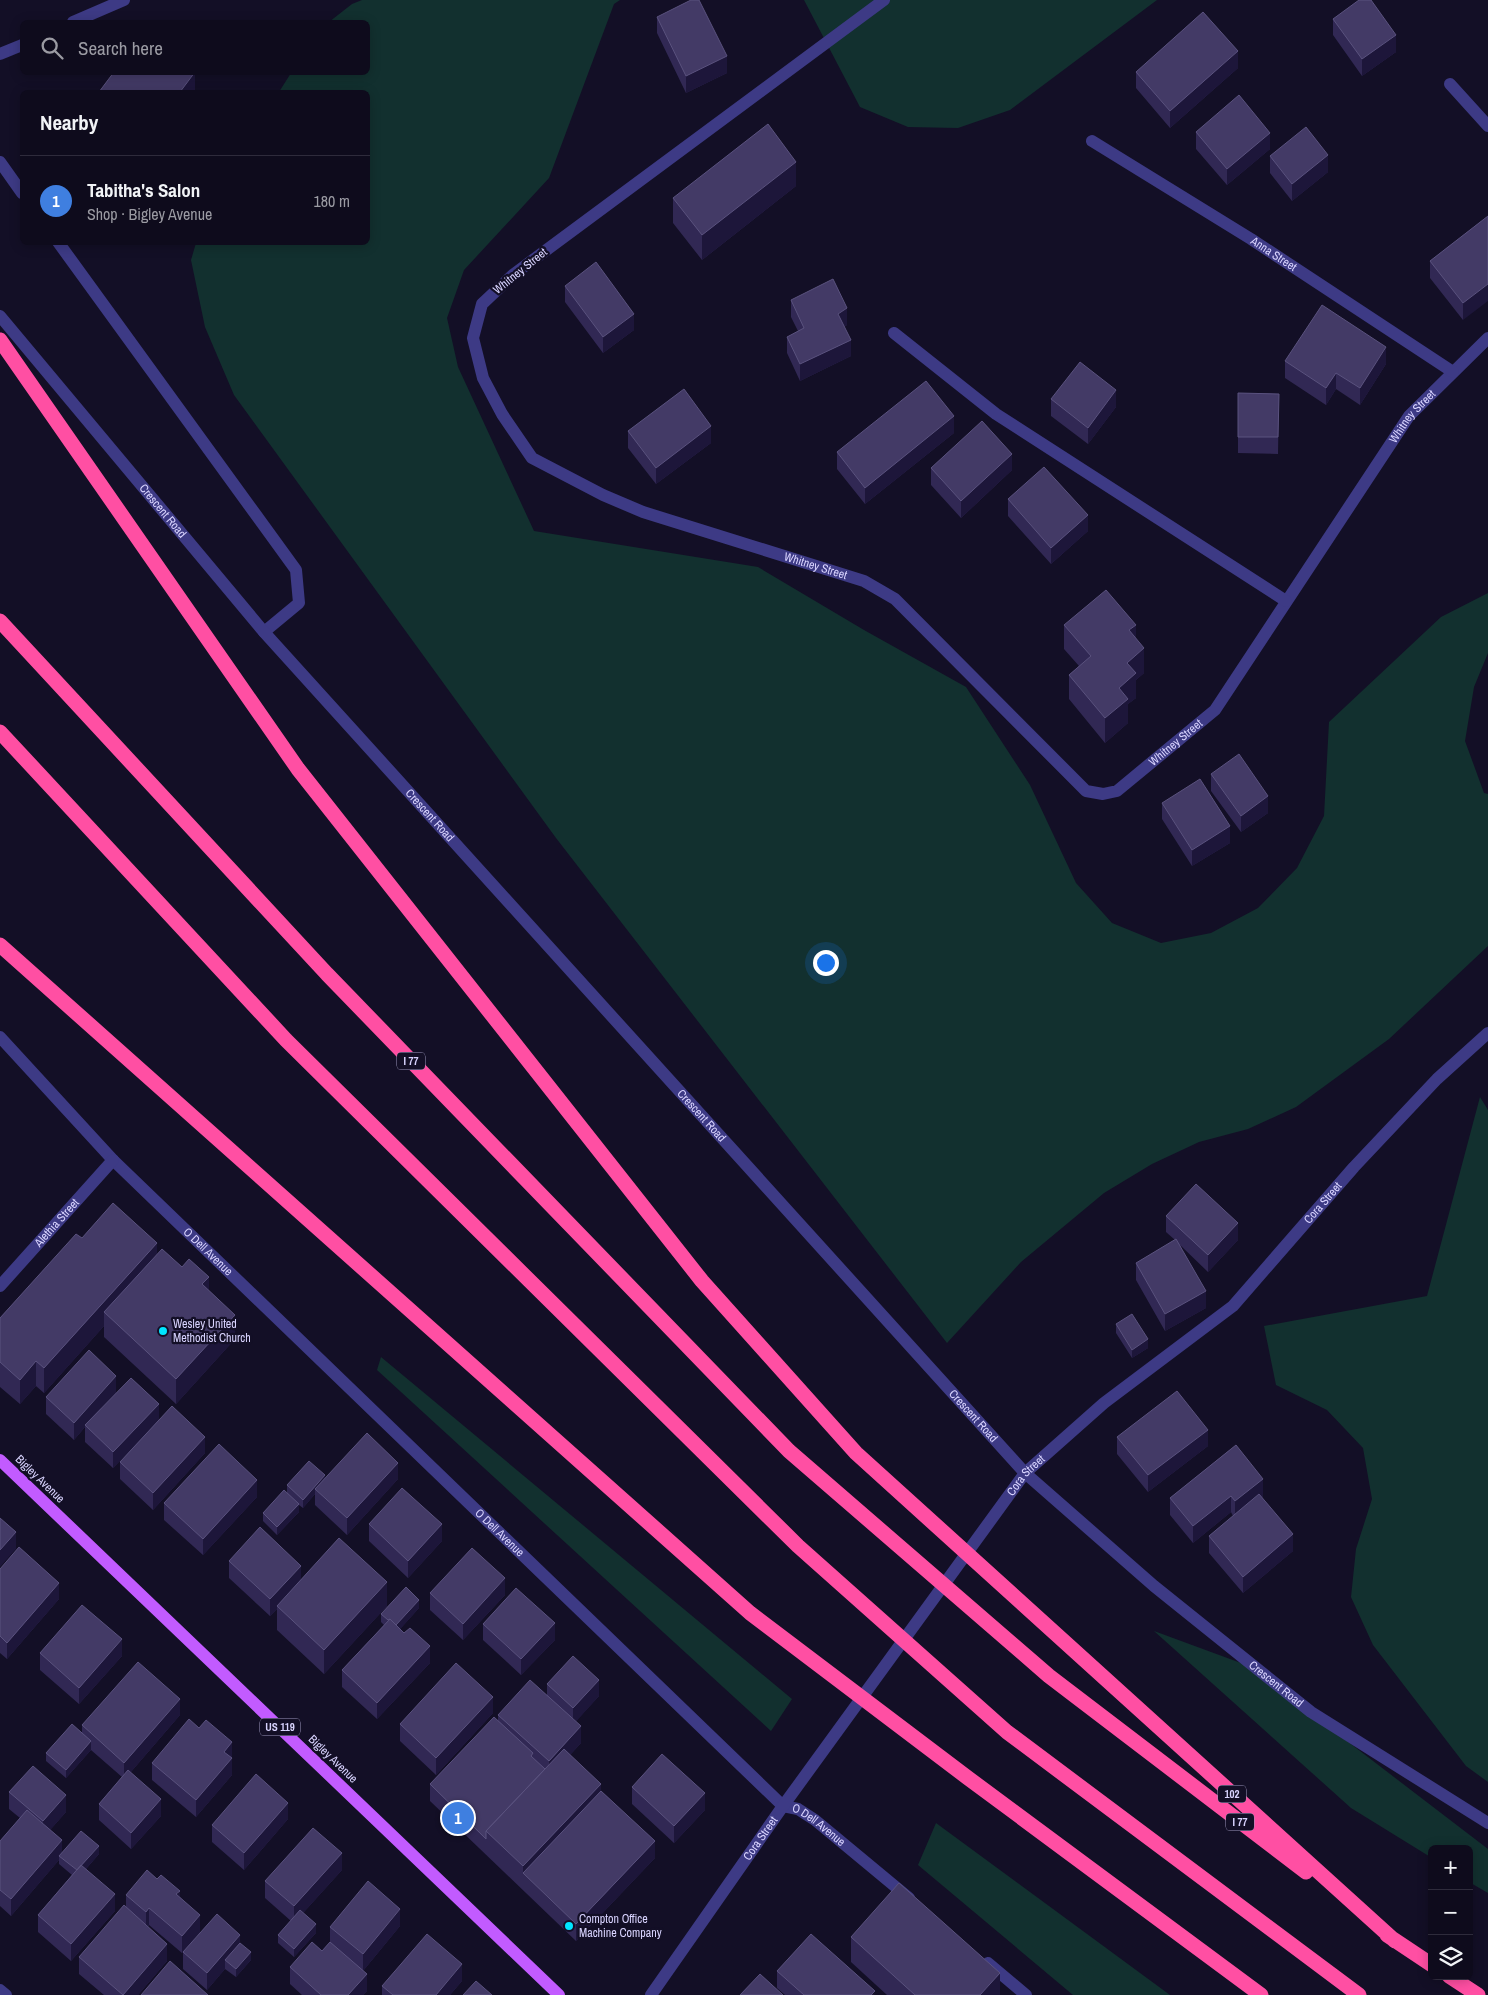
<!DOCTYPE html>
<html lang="en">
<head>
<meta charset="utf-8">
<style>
	body { margin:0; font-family:"Archivo Narrow",sans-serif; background:#1c1929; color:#f1f3f6 }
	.controls { position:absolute; right:15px; bottom:15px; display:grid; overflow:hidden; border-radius:8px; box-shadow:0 2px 12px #0003 }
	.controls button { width:45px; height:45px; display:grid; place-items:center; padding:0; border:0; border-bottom:1px solid #2e2b3b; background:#0e0b1c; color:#f1f3f6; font:25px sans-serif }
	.you { position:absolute; left:825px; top:962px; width:18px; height:18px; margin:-12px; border:4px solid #fff; border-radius:50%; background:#1a73e8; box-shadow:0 0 0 8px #1a73e833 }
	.badge { display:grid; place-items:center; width:32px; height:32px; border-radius:50%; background:#b45309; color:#fff; font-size:16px; font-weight:700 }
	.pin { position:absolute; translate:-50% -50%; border:2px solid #fff; box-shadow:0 1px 5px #0006 }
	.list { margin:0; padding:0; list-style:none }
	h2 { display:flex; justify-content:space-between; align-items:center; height:65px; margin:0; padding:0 20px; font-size:21px }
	h2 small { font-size:16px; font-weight:400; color:#9b9ba3 }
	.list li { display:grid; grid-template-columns:32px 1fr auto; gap:15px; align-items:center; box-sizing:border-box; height:90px; padding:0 20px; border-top:1px solid #2e2b3b }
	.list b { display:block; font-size:19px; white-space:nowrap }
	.list p { margin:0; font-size:16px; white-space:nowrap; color:#9b9ba3 }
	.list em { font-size:16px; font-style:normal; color:#9b9ba3 }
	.icon { flex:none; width:28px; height:28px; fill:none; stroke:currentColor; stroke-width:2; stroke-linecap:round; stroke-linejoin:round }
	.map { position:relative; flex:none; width:1488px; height:1995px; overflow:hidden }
	.search { position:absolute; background:#0e0b1c; box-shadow:0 2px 12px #0003; left:20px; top:20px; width:350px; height:55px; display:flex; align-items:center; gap:12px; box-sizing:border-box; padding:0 18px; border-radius:8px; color:#9b9ba3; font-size:19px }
	.panel { position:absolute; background:#0e0b1c; box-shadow:0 2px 12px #0003; left:20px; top:90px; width:350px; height:155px; border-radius:8px }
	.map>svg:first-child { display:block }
	.green { fill:#12302f }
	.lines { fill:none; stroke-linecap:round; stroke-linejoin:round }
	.minor { stroke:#3d3a85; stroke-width:12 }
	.major { stroke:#c25bff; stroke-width:12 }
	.highway { stroke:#ff4fa3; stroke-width:15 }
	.wall { fill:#312854 }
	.shaded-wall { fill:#1d163a }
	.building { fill:#433a66; stroke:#5a527e }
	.poi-dot { fill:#00e5ff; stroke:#130f26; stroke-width:2 }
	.labels { text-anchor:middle; stroke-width:4.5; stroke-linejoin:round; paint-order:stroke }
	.shield { fill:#130f26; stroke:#9e99be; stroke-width:1 }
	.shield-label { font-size:11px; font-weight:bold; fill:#d9d4ff }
	.street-label { font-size:12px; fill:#d9d4ff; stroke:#130f26 }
	.poi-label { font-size:12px; fill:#d9d4ff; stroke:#130f26; text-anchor:start }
</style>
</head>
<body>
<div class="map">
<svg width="1488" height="1995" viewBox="0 0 1488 1995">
	<rect width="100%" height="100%" fill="#130f26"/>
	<path class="green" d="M362,0H620L614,4L549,178L464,270L447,318L458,367L534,531L758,567L864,630L966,687L1030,785L1076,883L1112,923L1161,943L1211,933L1258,908L1297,868L1324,816L1329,722L1441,617L1488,593V653L1474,687L1465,741L1484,793L1488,794V946L1389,1039L1296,1107L1248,1129L1199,1142L1152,1164L1104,1193L1021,1262L947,1343L556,838L234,395L205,327L191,260L196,243L368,242V92H279L291,73L368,72V22H329L352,4Z
		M804,0H1157L1010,110L958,128L908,127L860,107Z
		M1480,1097L1488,1110V1782L1466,1766L1373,1645L1351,1597L1356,1549L1372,1499L1363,1448L1327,1410L1276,1385L1264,1326L1427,1296Z
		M381,1357L792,1699L771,1731L377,1370Z
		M1154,1631L1249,1666L1488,1849V1893L1469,1882V1849H1432V1858L1351,1808Z
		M936,1823L1170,1995H1073L918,1865Z"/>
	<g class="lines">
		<g class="minor">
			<path id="s1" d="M884,0L514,274L482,304L473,338L483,378L502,414L532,458L603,495L643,512L864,581L895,599L1086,791L1103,794L1117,791L1215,710L1409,416L1488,338"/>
			<path d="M73,22L124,0"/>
			<path d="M0,54L22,45"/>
			<path d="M1450,84L1488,126"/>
			<path id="s2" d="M1092,141L1251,239L1453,372"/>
			<path d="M0,162L22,193"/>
			<path d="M58,242L296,570L299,603L264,632"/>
			<path id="s3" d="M0,316L264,632L1025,1473L1154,1586L1311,1712L1488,1823"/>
			<path d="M894,333L996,414L1286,601"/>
			<path id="s4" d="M0,1037L113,1160L783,1806L798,1809L815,1820L909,1898"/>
			<path id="s5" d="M0,1286L113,1160"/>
			<path d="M988,1963L1026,1995"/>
			<path d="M0,1990L6,1995"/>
			<path id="s6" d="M651,1995L783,1806L1025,1473L1104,1403L1233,1306L1354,1167L1437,1079L1488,1033"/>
		</g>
		<path class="major" d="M0,1460L559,1995"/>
		<path class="highway" d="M0,340L298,769L702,1281L856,1453L1395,1941
			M0,621L327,974L789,1451L1049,1676L1306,1872
			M0,732L286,1040L798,1546L1007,1732L1359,1995
			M0,945L750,1613L968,1778L1261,1995
			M1387,1935L1432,1965
			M1449,1976L1478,1995"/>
	</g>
	<path class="wall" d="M657,17L727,73L686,93L657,33Z
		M1333,19L1396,52L1362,76L1333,35Z
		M1238,68L1170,128L1136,88V72Z
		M1196,132L1270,149L1227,185L1196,149Z
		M1270,156L1328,172L1292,201L1270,173Z
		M796,186L702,260L673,223V198Z
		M1488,216L1463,320L1430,278V261Z
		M565,286L634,330L603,353L565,302Z
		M791,300L847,325L844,327L851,356L800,381L787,353V337L798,331L791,317Z
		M1285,361L1386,364L1360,405L1336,389L1326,405L1285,378Z
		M1238,393L1279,394L1278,454L1238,453Z
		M1051,399L1116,407L1088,444L1051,416Z
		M628,431L711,443L656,484L628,448Z
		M954,433L865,504L837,469V452Z
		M931,468L1012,470L961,518L931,485Z
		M1008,499L1088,531L1051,564L1008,516Z
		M1064,625L1136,638L1144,673L1136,680V698L1128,704V723L1105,743L1069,699V675L1079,666L1064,649Z
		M1211,774L1268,813L1241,832L1211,791Z
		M1162,803L1230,843L1192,866L1162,819Z
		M1166,1216L1238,1240L1208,1272L1180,1245L1206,1308L1165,1331L1136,1280V1263L1175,1240L1166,1232Z
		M82,1238L157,1255L182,1267L209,1291L235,1339L176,1404L104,1337V1326L44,1393L36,1386L20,1404L0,1387V1318Z
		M1116,1324L1148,1348L1132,1358L1116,1333Z
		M46,1397L159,1420L205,1453L153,1510L120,1479V1462L144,1436L113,1468L85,1442V1427L74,1440L46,1414Z
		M1117,1437L1208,1446L1148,1492L1117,1454Z
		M1236,1445L1263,1496L1262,1497L1293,1551L1243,1593L1209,1553V1536L1233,1516L1231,1512L1193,1543L1170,1515V1498Z
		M325,1478L398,1479L347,1535L315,1505V1494L303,1508L299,1505V1512L277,1535L263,1521V1513L287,1493V1485Z
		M257,1497L203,1555L164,1520V1503Z
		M369,1524L442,1541L408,1578L369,1541Z
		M229,1561L301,1579L387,1606L324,1674L277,1630V1609L270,1616L229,1578Z
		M0,1569L59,1599L7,1659L0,1653Z
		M430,1593L505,1595L463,1640L430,1610Z
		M419,1608L400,1629L430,1663L377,1719L342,1687V1670L384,1625L381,1622V1614Z
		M483,1624L555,1640L521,1675L483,1640Z
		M40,1653L122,1656L79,1704L40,1670Z
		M547,1684L599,1696L576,1721L581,1743L570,1755L655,1858L576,1941L430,1801V1784L498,1721V1715L547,1695Z
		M493,1713L436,1775L400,1741V1724Z
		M180,1715L130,1773L161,1816L131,1849L99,1820V1804L122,1777L91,1750L66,1778L46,1761V1753L82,1733V1725Z
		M199,1728L232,1742V1775L196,1817L152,1780V1763Z
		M632,1787L705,1810L674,1843L632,1804Z
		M9,1792L66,1812L50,1830L62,1852L99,1854L86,1869L115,1911L71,1961L38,1932V1915L72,1875L59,1864V1860L11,1916L0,1906V1841L20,1818L9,1809Z
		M288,1819L244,1870L212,1842V1825Z
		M342,1870L303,1913L316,1933L294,1957L278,1943V1935L291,1921L265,1898V1881Z
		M126,1895L180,1897L200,1932L182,1953L149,1925L148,1927L167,1961L138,1995H104L79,1974V1957L126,1907Z
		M400,1926L363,1971L367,1991L363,1995H302L290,1984V1967L322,1951L330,1942V1927Z
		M851,1937L1000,1995H887L851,1962Z
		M240,1943L251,1960L236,1977L225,1969L207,1990L183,1969V1952Z
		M777,1971L875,1995H785L777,1988Z
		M462,1981L450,1995H382V1986Z"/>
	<path class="shaded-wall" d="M1396,35V52L1362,76V59Z
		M1238,51V68L1170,128V111Z
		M727,56V73L686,93V76Z
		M195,72V92H180Z
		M1270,133V149L1227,185V169Z
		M1328,155V172L1292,201V184Z
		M796,162V186L702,260V235Z
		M1488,284V301L1463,320V303Z
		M847,308V325L838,330V314Z
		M634,314V330L603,353V337Z
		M851,340V356L800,381V364Z
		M1386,347V364L1360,405V388Z
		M1336,373V389L1326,405V388Z
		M1116,390V407L1088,444V428Z
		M954,416V433L865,504V488Z
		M711,426V443L656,484V468Z
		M1012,454V470L961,518V501Z
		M1088,515V531L1051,564V548Z
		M1136,625V650L1129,630Z
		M1144,648V673L1136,680V698L1128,704V723L1105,743V718L1119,688L1127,663Z
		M1268,796V813L1241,832V816Z
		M1230,826V843L1192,866V850Z
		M1238,1223V1240L1208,1272V1255Z
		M157,1243V1268L104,1312V1326L44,1393V1368Z
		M209,1277V1302L202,1284Z
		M1206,1291V1308L1165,1331V1314Z
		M235,1315V1339L176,1404V1379Z
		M1148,1339V1348L1132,1358V1350Z
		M36,1361V1386L20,1404V1380Z
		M116,1376V1393L85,1425V1427L74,1440V1423Z
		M159,1404V1421L113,1468V1452Z
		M1208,1430V1446L1148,1492V1475Z
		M205,1437V1453L153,1510V1493Z
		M398,1463V1479L347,1535V1518Z
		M325,1475V1484L315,1489V1494L303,1508V1500Z
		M1263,1479V1496L1235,1518V1501Z
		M257,1480V1497L203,1555V1539Z
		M1231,1496V1512L1193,1543V1526Z
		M299,1504V1512L277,1535V1527Z
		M442,1524V1541L408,1578V1561Z
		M16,1532V1549L0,1567V1550Z
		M1293,1534V1551L1243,1593V1577Z
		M301,1566V1582L277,1606V1609L270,1616V1599Z
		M505,1578V1595L463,1640V1624Z
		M387,1582V1606L324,1674V1650Z
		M59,1583V1599L7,1659V1643Z
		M419,1600V1608L395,1635V1626Z
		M555,1623V1640L521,1675V1659Z
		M122,1639V1656L79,1704V1688Z
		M430,1646V1663L377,1719V1703Z
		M599,1680V1696L573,1725V1708Z
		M493,1697V1713L436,1775V1758Z
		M180,1699V1715L124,1780V1763Z
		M581,1726V1743L549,1778V1761Z
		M91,1741V1750L66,1778V1770Z
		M232,1742V1775L196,1817V1800L224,1752Z
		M601,1784V1808L523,1873V1866Z
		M705,1793V1810L674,1843V1826Z
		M66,1795V1812L43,1838V1821Z
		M161,1799V1816L131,1849V1833Z
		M288,1803V1819L244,1870V1853Z
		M62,1840V1857L59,1856V1860L11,1916V1899Z
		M655,1841V1858L576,1941V1924Z
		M99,1846V1854L77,1879V1871Z
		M342,1853V1870L294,1923V1906Z
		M180,1891V1908L176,1894Z
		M115,1894V1911L71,1961V1944Z
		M149,1908V1925L146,1929V1912Z
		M400,1909V1926L363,1971V1954Z
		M200,1915V1932L182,1953V1936Z
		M316,1924V1933L294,1957V1949Z
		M240,1935V1952L225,1960V1969L207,1990V1973Z
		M167,1944V1961L138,1995H123Z
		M251,1952V1960L236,1977V1969Z
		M462,1964V1981L450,1995H436Z
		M1000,1973V1995H980Z
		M367,1974V1991L363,1995H348Z"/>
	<path class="building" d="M691,0H699L727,56L686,76L657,17Z
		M1359,0H1371L1396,35L1362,59L1333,19Z
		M1203,12L1238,51L1170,111L1136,72Z
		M114,72H195L180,92H99Z
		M1239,95L1270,133L1227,169L1196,132Z
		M768,124L796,162L702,235L673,198Z
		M1306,127L1328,155L1292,184L1270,156Z
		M1488,216V284L1463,303L1430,261Z
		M596,262L634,314L603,337L565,286Z
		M833,279L847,308L838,314L851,340L800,364L787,337L804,328L791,300Z
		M1322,305L1386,347L1360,388L1336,373L1326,388L1285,361Z
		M1080,362L1116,390L1088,428L1051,399Z
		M926,381L954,416L865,488L837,452Z
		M684,389L711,426L656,468L628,431Z
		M1238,393L1279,394L1278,437H1238Z
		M982,421L1012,454L961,501L931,468Z
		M1044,467L1088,515L1051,548L1008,499Z
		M1106,590L1136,625L1129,630L1144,648L1127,663L1136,673L1119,688L1128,699L1105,718L1069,675L1091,656L1064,625Z
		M1239,754L1268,796L1241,816L1211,774Z
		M1200,779L1230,826L1192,850L1162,803Z
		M1196,1184L1238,1223L1208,1255L1166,1216Z
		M113,1203L157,1243L44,1368L36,1361L20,1380L0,1362V1318L76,1234L82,1238Z
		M1176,1239L1206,1291L1165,1314L1136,1263Z
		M162,1249L182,1267L189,1259L209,1277L202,1284L235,1315L176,1379L104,1312Z
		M1132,1314L1148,1339L1132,1350L1116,1324Z
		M89,1350L116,1376L74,1423L46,1397Z
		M131,1378L159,1404L113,1452L85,1425Z
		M1177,1391L1208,1430L1148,1475L1117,1437Z
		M172,1406L205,1437L153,1493L120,1462Z
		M367,1433L398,1463L347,1518L315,1489Z
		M219,1444L257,1480L203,1539L164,1503Z
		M1236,1445L1263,1479L1235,1501L1231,1496L1193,1526L1170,1498Z
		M309,1461L325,1475L303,1500L287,1485Z
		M402,1488L442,1524L408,1561L369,1524Z
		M284,1490L299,1504L277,1527L263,1513Z
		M1259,1494L1293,1534L1243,1577L1209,1536Z
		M0,1518L16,1532L0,1550Z
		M260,1527L301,1566L270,1599L229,1561Z
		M339,1538L387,1582L324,1650L277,1606Z
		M19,1547L59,1583L7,1643L0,1636V1569Z
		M472,1548L505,1578L463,1624L430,1593Z
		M406,1587L419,1600L396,1625L390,1619L388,1620L381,1614Z
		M516,1588L555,1623L521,1659L483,1624Z
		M82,1605L122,1639L79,1688L40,1653Z
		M390,1619L404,1633L410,1628L430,1646L377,1703L342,1670Z
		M573,1656L599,1680L573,1708L547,1684Z
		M138,1662L180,1699L124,1763L82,1725Z
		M456,1663L493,1697L436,1758L400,1724Z
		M530,1680L581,1726L549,1761L498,1715Z
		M494,1717L533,1753L531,1756L545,1769L486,1831V1839L430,1784Z
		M189,1719L199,1728L206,1720L232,1742L224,1752L232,1758L196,1800L152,1763Z
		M72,1724L91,1741L66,1770L46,1753Z
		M564,1749L601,1784L523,1866L486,1831Z
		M662,1754L705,1793L674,1826L632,1787Z
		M33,1766L66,1795L43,1821L9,1792Z
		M128,1770L161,1799L131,1833L99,1804Z
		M256,1774L288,1803L244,1853L212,1825Z
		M601,1791L655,1841L576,1924L523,1873Z
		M27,1810L62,1840L11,1899L0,1890V1841Z
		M313,1828L342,1853L294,1906L265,1881Z
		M81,1831L99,1846L77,1870L59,1856Z
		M81,1865L115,1894L71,1944L38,1915Z
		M147,1870L157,1879L161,1875L180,1891L176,1894L200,1915L182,1936L149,1908L146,1912L126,1895Z
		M368,1881L400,1909L363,1954L330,1927Z
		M899,1883L1000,1973L980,1995H915L851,1937Z
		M124,1905L167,1944L123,1995L79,1957Z
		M300,1910L316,1924L294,1949L278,1935Z
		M217,1914L240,1935L207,1973L183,1952Z
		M427,1934L462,1964L436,1995H393L382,1986Z
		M811,1934L875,1991L871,1995H804L777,1971Z
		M312,1942L322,1951L330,1942L367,1974L348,1995H321L290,1967Z
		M240,1943L251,1952L236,1969L225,1960Z
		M170,1961L208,1995H141Z
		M760,1974L783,1995H740Z
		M476,1981L492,1995H463Z"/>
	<g class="poi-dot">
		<circle cx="163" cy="1331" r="5"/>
		<circle cx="569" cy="1926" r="5"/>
	</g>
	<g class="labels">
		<g class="shield">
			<rect x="397" y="1052.5" width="28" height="17" rx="4"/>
			<rect x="260" y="1718.5" width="40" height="17" rx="4"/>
			<rect x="1218" y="1785.5" width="28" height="17" rx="4"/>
			<rect x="1226" y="1813.5" width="28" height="17" rx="4"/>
		</g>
		<g class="shield-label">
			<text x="411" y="1065">I 77</text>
			<text x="280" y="1731">US 119</text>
			<text x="1232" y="1798">102</text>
			<text x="1240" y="1826">I 77</text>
		</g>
		<g class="street-label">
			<text dy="4" stroke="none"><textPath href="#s2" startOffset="214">Anna Street</textPath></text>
			<text transform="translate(520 271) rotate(-39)" y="4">Whitney Street</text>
			<text dy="4" stroke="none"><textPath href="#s1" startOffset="1849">Whitney Street</textPath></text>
			<text dy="4" stroke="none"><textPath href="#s3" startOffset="254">Crescent Road</textPath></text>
			<text dy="4" stroke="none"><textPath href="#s1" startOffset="979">Whitney Street</textPath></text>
			<text dy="4" stroke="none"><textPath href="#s1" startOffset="1444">Whitney Street</textPath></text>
			<text dy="4" stroke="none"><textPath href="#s3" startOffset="659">Crescent Road</textPath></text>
			<text dy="4" stroke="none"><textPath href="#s3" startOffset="1064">Crescent Road</textPath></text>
			<text dy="4" stroke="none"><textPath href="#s6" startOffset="1046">Cora Street</textPath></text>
			<text dy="4" stroke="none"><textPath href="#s5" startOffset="85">Alethia Street</textPath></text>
			<text dy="4" stroke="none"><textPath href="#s4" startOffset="299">O Dell Avenue</textPath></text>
			<text dy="4" stroke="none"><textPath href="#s3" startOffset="1469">Crescent Road</textPath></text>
			<text dy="4" stroke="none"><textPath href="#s6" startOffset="641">Cora Street</textPath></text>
			<text transform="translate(40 1479) rotate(44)" y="4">Bigley Avenue</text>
			<text dy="4" stroke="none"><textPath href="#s4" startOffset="704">O Dell Avenue</textPath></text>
			<text dy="4" stroke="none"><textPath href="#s3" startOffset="1874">Crescent Road</textPath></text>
			<text transform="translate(333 1759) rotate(44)" y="4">Bigley Avenue</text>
			<text dy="4" stroke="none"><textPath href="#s4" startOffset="1139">O Dell Avenue</textPath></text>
			<text dy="4" stroke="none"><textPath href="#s6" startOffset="191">Cora Street</textPath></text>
		</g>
		<g class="poi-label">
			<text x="173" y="1328">Wesley United<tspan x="173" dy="14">Methodist Church</tspan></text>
			<text x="579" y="1923">Compton Office<tspan x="579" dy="14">Machine Company</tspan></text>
		</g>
	</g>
</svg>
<div class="controls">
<button>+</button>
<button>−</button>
<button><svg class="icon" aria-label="layers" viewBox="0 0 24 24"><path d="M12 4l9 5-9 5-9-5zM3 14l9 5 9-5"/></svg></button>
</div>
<div class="you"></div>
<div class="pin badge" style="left:458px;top:1818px;background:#3f7fe0">1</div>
<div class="search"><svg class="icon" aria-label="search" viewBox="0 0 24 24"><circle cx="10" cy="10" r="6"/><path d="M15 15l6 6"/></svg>Search here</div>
<section class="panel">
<h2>Nearby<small></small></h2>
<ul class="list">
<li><span class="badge" style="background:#3f7fe0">1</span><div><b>Tabitha's Salon</b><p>Shop · Bigley Avenue</p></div><em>180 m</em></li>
</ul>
</section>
</div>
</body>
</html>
